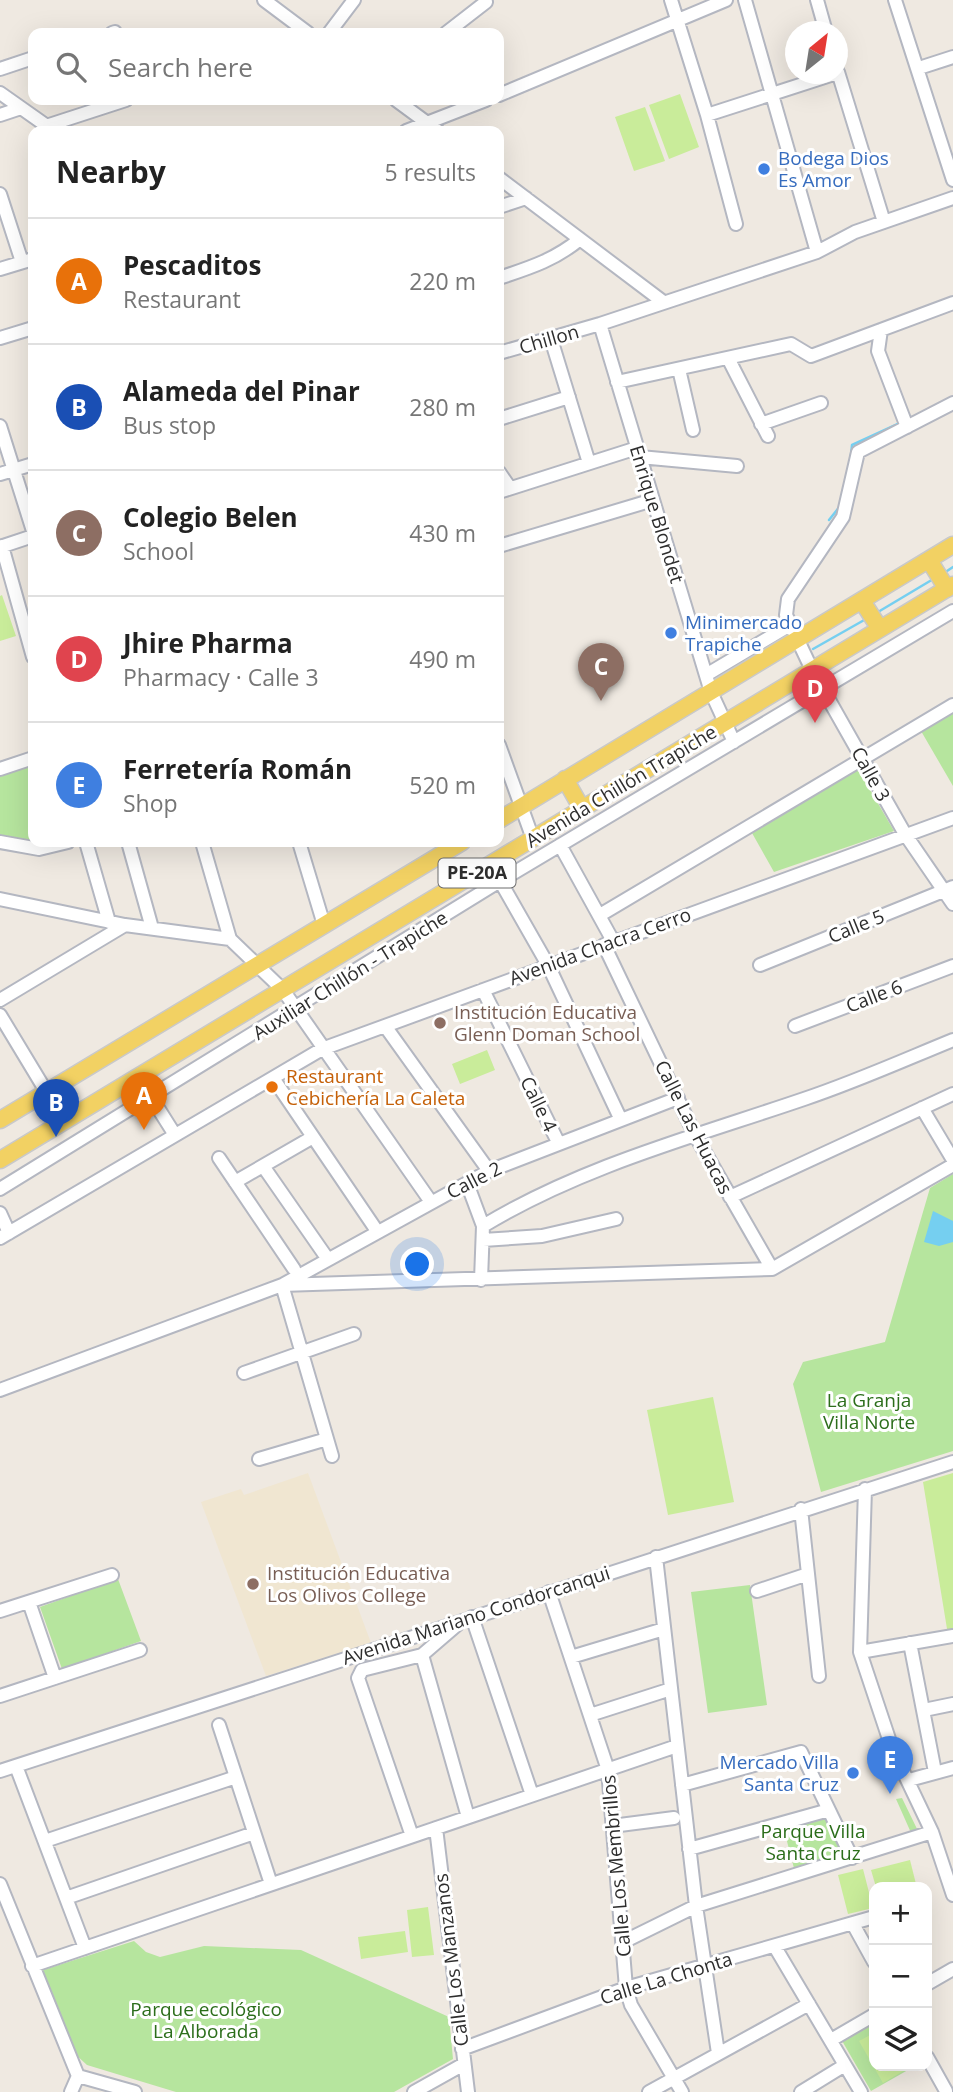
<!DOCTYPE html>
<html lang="en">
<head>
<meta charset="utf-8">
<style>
	body { margin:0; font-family:"Open Sans",sans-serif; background:#f2f2f2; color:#222 }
	.controls { position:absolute; right:21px; bottom:21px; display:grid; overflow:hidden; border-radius:14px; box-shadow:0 7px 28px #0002 }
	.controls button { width:63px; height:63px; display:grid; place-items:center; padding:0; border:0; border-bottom:2px solid #e0e0e0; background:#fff; color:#222; font:35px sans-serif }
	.compass { position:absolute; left:785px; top:21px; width:63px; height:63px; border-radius:50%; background:#fff; box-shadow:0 7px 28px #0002; rotate:30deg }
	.you { position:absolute; left:418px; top:1265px; width:24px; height:24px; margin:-18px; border:5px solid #fff; border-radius:50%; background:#1a73e8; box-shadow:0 0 0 10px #1a73e833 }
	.badge { display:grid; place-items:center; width:46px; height:46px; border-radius:50%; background:#0f766e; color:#fff; font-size:23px; font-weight:700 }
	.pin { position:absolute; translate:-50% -58px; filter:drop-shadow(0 2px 4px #0008) }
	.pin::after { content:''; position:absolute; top:37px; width:24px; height:21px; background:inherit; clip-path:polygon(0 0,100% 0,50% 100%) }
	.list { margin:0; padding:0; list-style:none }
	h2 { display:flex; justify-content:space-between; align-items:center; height:91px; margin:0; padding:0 28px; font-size:30px }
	h2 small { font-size:23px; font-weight:400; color:#767676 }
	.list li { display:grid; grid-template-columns:46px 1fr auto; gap:21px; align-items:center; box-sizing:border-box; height:126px; padding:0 28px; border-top:2px solid #e0e0e0 }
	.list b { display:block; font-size:26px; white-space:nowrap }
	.list p { margin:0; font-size:23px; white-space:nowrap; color:#767676 }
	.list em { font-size:23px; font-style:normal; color:#767676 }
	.icon { flex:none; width:38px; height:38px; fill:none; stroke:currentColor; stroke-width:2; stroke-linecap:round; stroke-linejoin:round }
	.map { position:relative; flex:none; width:953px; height:2092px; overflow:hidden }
	.search { position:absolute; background:#fff; box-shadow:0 7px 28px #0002; left:28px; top:28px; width:476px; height:77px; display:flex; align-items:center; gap:18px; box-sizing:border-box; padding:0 24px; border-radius:14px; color:#767676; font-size:26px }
	.panel { position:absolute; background:#fff; box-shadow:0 7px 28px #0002; left:28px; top:126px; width:476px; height:721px; border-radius:14px }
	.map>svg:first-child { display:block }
	.education { fill:#f0e6d1 }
	.green { fill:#b6e59e }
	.pitch { fill:#c9ec9a }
	.water { fill:#75cff0 }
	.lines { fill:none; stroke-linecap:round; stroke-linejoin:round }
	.stream { stroke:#75cff0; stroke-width:2.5 }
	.minor-casing { stroke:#b4b7c1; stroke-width:16 }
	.major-casing { stroke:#c9c9c9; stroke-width:19 }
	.minor { stroke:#fff; stroke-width:12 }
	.major { stroke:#f2d163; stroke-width:16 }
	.shop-dot { fill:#3f7fe0; stroke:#fff; stroke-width:2.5 }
	.education-dot { fill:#8d6e63; stroke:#fff; stroke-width:2.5 }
	.food-dot { fill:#e8710a; stroke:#fff; stroke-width:2.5 }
	.labels { text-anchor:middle; stroke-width:6; stroke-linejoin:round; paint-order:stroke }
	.shield { fill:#fff; stroke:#6d6d6d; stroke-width:2 }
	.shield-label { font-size:18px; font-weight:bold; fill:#2e2e2e }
	.shop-label { font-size:19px; fill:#366cbe; stroke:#fff; text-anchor:start }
	.street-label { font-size:19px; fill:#2e2e2e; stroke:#fff }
	.education-label { font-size:19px; fill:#785e54; stroke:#fff; text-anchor:start }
	.food-label { font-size:19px; fill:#c56008; stroke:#fff; text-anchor:start }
	.park-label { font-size:19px; fill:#2c6e1b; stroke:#fff }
</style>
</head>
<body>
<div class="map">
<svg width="953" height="2092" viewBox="0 0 953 2092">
	<rect width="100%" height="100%" fill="#efe9e1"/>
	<path class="education" d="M308,1473L371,1643L266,1676L201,1502L241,1489L244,1495Z"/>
	<path class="green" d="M953,712V786L921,731Z
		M33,765V841L0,835V775Z
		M858,769L894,831L774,872L752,833Z
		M953,1174V1451L821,1492L793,1384L803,1362L885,1342L930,1188Z
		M118,1579L141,1641L62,1669L40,1607Z
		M750,1585L767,1705L708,1713L691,1592Z
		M902,1798L919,1833L912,1835L896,1799Z
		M825,1814L845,1856L795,1872L783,1826Z
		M134,1941L146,1952L160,1957L204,1946L301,1950L449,2017L453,2059L394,2092H176L87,2065L74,2053L43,1970Z
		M874,2019V2066H915L871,2091L841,2039Z"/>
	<path class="pitch" d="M680,94L699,147L669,159L649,105Z
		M645,107L665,161L634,171L615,117Z
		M2,595L16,636L0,641V596Z
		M487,1050L495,1070L460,1084L452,1064Z
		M713,1397L734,1502L668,1515L647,1410Z
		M953,1473V1633L948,1635L923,1482Z
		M910,1860L916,1884L876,1887L871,1870Z
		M863,1869L873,1908L848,1914L838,1875Z
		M428,1907L434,1955L412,1957L407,1910Z
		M405,1931L408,1952L361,1959L358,1937Z
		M874,2033V2066H902L905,2070L883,2083L859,2041Z"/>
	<path class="water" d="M933,1211L953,1221V1242L939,1246L924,1242Z"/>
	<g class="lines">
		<path class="stream" d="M850,465L852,445L900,423
			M829,520L841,505
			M944,573L953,567
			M878,612L935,578
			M813,649L866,619"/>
		<g class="minor-casing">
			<path id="minor" d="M264,0L308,33
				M671,0L707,115L736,224
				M745,0L817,252
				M817,0L826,32
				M895,0L953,180
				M112,33L115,32
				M329,33L354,0
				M446,33L486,2
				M919,68L953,57
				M0,69L33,58
				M838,72L884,222
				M0,93L51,129
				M499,95L726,0
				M396,100L438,131
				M0,115L21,108
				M707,115L834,74
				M46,126L126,100
				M406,131L486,100
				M499,178L662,301
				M0,194L22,262
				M499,207L526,198
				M0,269L33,259
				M499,278C529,268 555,260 580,239
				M600,324L711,692L734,742
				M881,330L878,351L907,427
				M0,338L33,328
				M551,339L589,463
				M499,353L600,324L817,252L855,232L953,198
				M728,358L768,436
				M679,369L693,430
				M617,382L791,344L811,356L953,303
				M953,403L858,452L843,517L788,599L786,615L812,670L905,834L953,904
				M502,418L569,397
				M761,424L821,403
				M0,426L33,531
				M640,457L737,466
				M499,472L510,488
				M0,474L33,464
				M499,492L637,448
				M2,546L33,657
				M499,546L653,500
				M0,547L33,536
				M706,675L790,625
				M499,745L533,839
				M0,769L33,758
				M0,842L39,849L68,842
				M86,842L109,922
				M128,842L152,928
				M202,842L230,939L283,990L431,1202
				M299,842L324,925
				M560,845L613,941
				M491,865L548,965L620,1118
				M0,899L125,925L230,939
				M600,915L953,705
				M604,945L695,1135L772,1269
				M760,965L953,887
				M483,990L558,1142
				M0,1000L125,925
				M0,1015L64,1121
				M385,1026L489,1171
				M795,1026L953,966
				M273,1078L377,1231
				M151,1097L175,1135
				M922,1108L953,1160
				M219,1158L294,1269
				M263,1166L327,1258
				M235,1182L313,1137
				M467,1183L483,1226L481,1280
				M0,1189L500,881L953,611
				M730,1197L953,1094
				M0,1213L9,1233
				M483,1226C582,1166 696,1136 804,1099C855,1082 904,1060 953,1040
				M0,1238L322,1049L953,818
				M483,1240L542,1236L616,1219
				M284,1284L489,1171L678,1098
				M282,1285L332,1456
				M244,1373L354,1334
				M0,1390L282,1285L772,1269L953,1165
				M259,1459L327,1439
				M865,1489L860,1652L892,1748L932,1832L953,1895
				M801,1509L819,1676
				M656,1557L696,1906L718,2053
				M757,1591L808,1574
				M549,1592L608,1770L626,1988L631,2005L682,2092
				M29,1602L55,1678
				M0,1611L112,1575
				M472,1617L532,1795
				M458,1624L422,1655L468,1817
				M910,1643L935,1772
				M860,1652L953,1636
				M571,1657L664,1629
				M0,1696L140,1650
				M924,1710L953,1704
				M590,1715L671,1689
				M219,1725L271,1884
				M16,1766L85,1948
				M0,1771L953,1462
				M909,1780L953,1768
				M682,1785L801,1752L852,1858
				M612,1826L674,1818
				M436,1828L468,2092
				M412,1836L358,1678L362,1670L422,1655
				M45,1841L236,1777
				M689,1849L829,1810
				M0,1884L78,2076
				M66,1898L254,1833
				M853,1924L874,1962
				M623,1942L696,1906L932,1832
				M775,1947L861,2092
				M32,1966L677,1746
				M927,1984L953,1969
				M831,2040L874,2015
				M462,2049L626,1988L874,1917
				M927,2057L946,2091
				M78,2076L135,2092
				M71,2092L78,2076
				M414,2092L464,2064
				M649,2092L809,2004
				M801,2092L845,2065"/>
		</g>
		<g class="major-casing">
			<path id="major" d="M929,560L947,589
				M862,601L880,629
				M565,779L582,809
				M499,820L953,545
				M0,1120L462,842
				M0,1160L953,585"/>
		</g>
		<use href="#minor" class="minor"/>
		<use href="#major" class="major"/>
	</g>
	<g class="shop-dot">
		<circle cx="764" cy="169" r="7"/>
		<circle cx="671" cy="633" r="7"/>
		<circle cx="853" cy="1773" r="7"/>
	</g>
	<g class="education-dot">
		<circle cx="440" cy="1023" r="7"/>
		<circle cx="253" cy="1584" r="7"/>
	</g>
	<circle class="food-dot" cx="272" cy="1087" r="7"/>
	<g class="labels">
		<rect class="shield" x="438.5" y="858.5" width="77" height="29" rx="5"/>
		<g class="shield-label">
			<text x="477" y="879">PE-20A</text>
		</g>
		<g class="shop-label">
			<text x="778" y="165">Bodega Dios<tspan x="778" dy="22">Es Amor</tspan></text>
			<text x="685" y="629">Minimercado<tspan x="685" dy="22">Trapiche</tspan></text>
			<text x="839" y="1769" text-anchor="end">Mercado Villa<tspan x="839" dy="22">Santa Cruz</tspan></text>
		</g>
		<g class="street-label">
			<text transform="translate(549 339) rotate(-16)" y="7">Chillon</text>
			<text transform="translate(657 514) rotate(73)" y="7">Enrique Blondet</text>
			<text transform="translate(871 774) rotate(61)" y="7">Calle 3</text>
			<text transform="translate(621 786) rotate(-31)" y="7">Avenida Chillón Trapiche</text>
			<text transform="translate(856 926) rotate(-22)" y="7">Calle 5</text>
			<text transform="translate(600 946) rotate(-20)" y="7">Avenida Chacra Cerro</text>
			<text transform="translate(350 975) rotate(-32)" y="7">Auxiliar Chillón - Trapiche</text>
			<text transform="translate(874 996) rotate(-21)" y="7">Calle 6</text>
			<text transform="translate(539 1104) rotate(64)" y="7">Calle 4</text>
			<text transform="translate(694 1127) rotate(63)" y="7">Calle Las Huacas</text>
			<text transform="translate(474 1180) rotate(-27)" y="7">Calle 2</text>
			<text transform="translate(476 1615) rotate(-18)" y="7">Avenida Mariano Condorcanqui</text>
			<text transform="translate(616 1866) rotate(-95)" y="7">Calle Los Membrillos</text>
			<text transform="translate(451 1960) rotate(-97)" y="7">Calle Los Manzanos</text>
			<text transform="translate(666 1978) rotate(-17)" y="7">Calle La Chonta</text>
		</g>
		<g class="education-label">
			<text x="454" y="1019">Institución Educativa<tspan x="454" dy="22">Glenn Doman School</tspan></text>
			<text x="267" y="1580">Institución Educativa<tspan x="267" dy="22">Los Olivos College</tspan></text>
		</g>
		<g class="food-label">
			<text x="286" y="1083">Restaurant<tspan x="286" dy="22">Cebichería La Caleta</tspan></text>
		</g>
		<g class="park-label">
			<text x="869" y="1407">La Granja<tspan x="869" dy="22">Villa Norte</tspan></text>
			<text x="813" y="1838">Parque Villa<tspan x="813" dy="22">Santa Cruz</tspan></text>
			<text x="206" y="2016">Parque ecológico<tspan x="206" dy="22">La Alborada</tspan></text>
		</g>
	</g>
</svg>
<div class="controls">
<button>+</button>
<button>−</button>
<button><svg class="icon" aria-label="layers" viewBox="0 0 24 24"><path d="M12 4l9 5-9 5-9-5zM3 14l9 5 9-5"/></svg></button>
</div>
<svg class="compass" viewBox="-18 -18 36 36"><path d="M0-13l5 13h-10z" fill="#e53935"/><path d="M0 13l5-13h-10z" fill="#767676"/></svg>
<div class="you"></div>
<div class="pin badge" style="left:144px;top:1130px;background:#e8710a">A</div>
<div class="pin badge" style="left:56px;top:1137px;background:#1a4fb4">B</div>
<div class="pin badge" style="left:601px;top:701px;background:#8d6e63">C</div>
<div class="pin badge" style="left:815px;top:723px;background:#e0444e">D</div>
<div class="pin badge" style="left:890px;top:1794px;background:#3f7fe0">E</div>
<div class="search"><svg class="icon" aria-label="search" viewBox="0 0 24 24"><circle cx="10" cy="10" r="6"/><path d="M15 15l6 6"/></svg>Search here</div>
<section class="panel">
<h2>Nearby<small>5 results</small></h2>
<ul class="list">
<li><span class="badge" style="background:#e8710a">A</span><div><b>Pescaditos</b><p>Restaurant</p></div><em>220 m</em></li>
<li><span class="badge" style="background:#1a4fb4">B</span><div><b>Alameda del Pinar</b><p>Bus stop</p></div><em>280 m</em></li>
<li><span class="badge" style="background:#8d6e63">C</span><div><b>Colegio Belen</b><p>School</p></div><em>430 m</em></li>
<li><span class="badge" style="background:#e0444e">D</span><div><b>Jhire Pharma</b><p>Pharmacy · Calle 3</p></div><em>490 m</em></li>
<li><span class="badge" style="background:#3f7fe0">E</span><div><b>Ferretería Román</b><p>Shop</p></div><em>520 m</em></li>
</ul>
</section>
</div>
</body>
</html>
